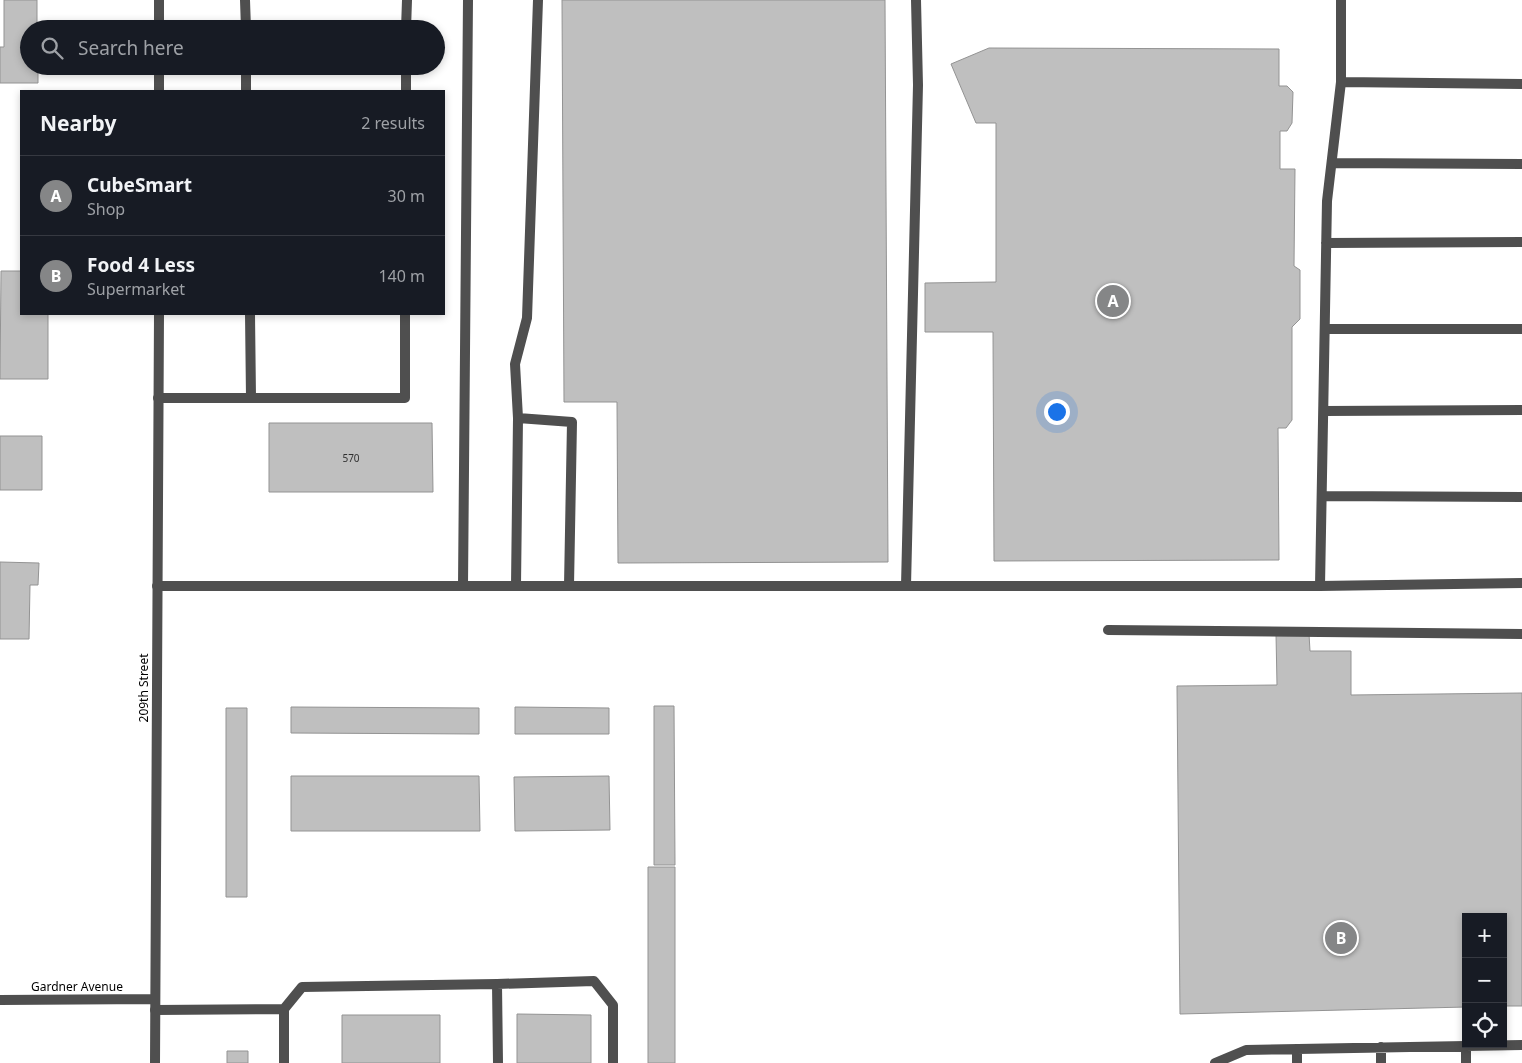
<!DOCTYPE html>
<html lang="en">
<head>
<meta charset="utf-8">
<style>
	body { margin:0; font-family:"Noto Sans",sans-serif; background:#242831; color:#f1f3f6 }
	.controls { position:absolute; right:15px; bottom:15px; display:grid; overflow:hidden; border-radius:0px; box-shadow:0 2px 8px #0003 }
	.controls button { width:45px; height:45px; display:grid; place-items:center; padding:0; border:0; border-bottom:1px solid #363941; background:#171b24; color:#f1f3f6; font:25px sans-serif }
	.you { position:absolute; left:1056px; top:411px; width:18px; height:18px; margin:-12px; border:4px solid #fff; border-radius:50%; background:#1a73e8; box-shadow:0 0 0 8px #1a73e833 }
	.badge { display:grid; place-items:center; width:32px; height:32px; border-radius:50%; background:#858687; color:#fff; font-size:16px; font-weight:700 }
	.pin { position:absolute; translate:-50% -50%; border:2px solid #fff; box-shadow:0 1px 5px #0006 }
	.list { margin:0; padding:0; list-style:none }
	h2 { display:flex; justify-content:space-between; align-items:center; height:65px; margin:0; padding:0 20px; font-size:21px }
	h2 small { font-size:16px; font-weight:400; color:#9ea1a6 }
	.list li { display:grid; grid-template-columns:32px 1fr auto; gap:15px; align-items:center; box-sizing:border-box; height:80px; padding:0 20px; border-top:1px solid #363941 }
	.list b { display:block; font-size:19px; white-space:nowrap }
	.list p { margin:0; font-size:16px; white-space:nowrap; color:#9ea1a6 }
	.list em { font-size:16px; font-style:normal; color:#9ea1a6 }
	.icon { flex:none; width:28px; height:28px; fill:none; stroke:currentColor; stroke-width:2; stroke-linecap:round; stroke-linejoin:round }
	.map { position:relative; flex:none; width:1522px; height:1063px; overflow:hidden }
	.search { position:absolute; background:#171b24; box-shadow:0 2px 8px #0003; left:20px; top:20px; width:425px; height:55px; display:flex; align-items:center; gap:12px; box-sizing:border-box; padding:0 18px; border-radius:28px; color:#9ea1a6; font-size:19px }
	.panel { position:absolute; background:#171b24; box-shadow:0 2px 8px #0003; left:20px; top:90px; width:425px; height:225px; border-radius:0px }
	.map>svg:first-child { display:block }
	.building { fill:#bfbfbf; stroke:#939393 }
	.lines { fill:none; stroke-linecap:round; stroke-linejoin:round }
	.service { stroke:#4f4f4f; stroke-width:10 }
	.minor { stroke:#4f4f4f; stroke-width:10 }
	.labels { text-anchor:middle; stroke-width:4; stroke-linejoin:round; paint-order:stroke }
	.number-label { font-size:10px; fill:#303030 }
	.street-label { font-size:12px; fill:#000; stroke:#fff }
</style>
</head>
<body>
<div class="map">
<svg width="1522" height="1063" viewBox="0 0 1522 1063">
	<rect width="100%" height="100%" fill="#fff"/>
	<path class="building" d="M4,0H37V29H29V66H38V83H0V47H4Z
		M562,0H885L888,562L618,563L617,402H564Z
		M989,48L1279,49V86H1287L1293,92L1292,123L1287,131H1280V169H1295L1294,266L1300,270V319L1292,327V420L1286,428H1278L1279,560L994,561L993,332H925V283L996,282V123H976L951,64Z
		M1,271H21V314H48V379H0Z
		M269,423H432L433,492H269Z
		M0,436H42V490H0Z
		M0,562L39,563L38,585H30L29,639H0Z
		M1276,634H1309L1310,651H1351V695L1522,693V1006H1503V917H1466V1007L1180,1014L1177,686L1277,685Z
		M654,706H674L675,865H654Z
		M291,707L479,708V734L291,733Z
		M515,707L609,708V734H515Z
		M226,708H247V897H226Z
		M291,776H479L480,831H291Z
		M609,776L610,830L515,831L514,777Z
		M648,867H675V1063H648Z
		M517,1014L591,1015V1063H517Z
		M342,1015H440V1063H342Z
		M227,1051H248V1063H227Z"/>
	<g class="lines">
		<path class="service" d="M245,0L246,29
			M1341,0V82L1522,84
			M406,29L407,0
			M246,66V91
			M406,91V66
			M1332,163L1522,164
			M1326,243L1522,242
			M250,314L251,398
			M1325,329H1522
			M158,398H405V314
			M1324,411L1522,410
			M518,418L515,364L527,318L538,0
			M1322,496L1522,497
			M157,586H1320L1327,201L1341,82
			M463,586L468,0
			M516,586L518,418L572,422L569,586
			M906,586L918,85L916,0
			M1320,586L1522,583
			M1108,630L1522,634
			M497,984L498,1063
			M284,1009L302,987L497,984L594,981L613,1005V1063
			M155,1010L284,1009V1063
			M1466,1046V1063
			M1381,1047V1063
			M1215,1063L1246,1050L1522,1045
			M1297,1063V1049"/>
		<path class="minor" d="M159,0V29
			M159,66V91
			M0,1000L155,999
			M155,1063L159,314"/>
	</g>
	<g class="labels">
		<g class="number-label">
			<text x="351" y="462">570</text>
		</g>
		<g class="street-label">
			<text transform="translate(144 688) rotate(-90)" y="4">209th Street</text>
			<text x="77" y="991">Gardner Avenue</text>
		</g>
	</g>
</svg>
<div class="controls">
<button>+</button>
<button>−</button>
<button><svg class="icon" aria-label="locate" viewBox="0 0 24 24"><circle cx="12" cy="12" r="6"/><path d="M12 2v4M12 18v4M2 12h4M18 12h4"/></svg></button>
</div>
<div class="you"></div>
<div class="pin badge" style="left:1113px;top:301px">A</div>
<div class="pin badge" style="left:1341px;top:938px">B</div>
<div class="search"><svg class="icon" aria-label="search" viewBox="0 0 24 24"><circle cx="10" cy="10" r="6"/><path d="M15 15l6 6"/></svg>Search here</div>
<section class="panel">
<h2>Nearby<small>2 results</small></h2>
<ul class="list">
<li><span class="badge">A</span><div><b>CubeSmart</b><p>Shop</p></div><em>30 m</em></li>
<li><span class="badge">B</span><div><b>Food 4 Less</b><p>Supermarket</p></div><em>140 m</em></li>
</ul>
</section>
</div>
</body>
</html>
